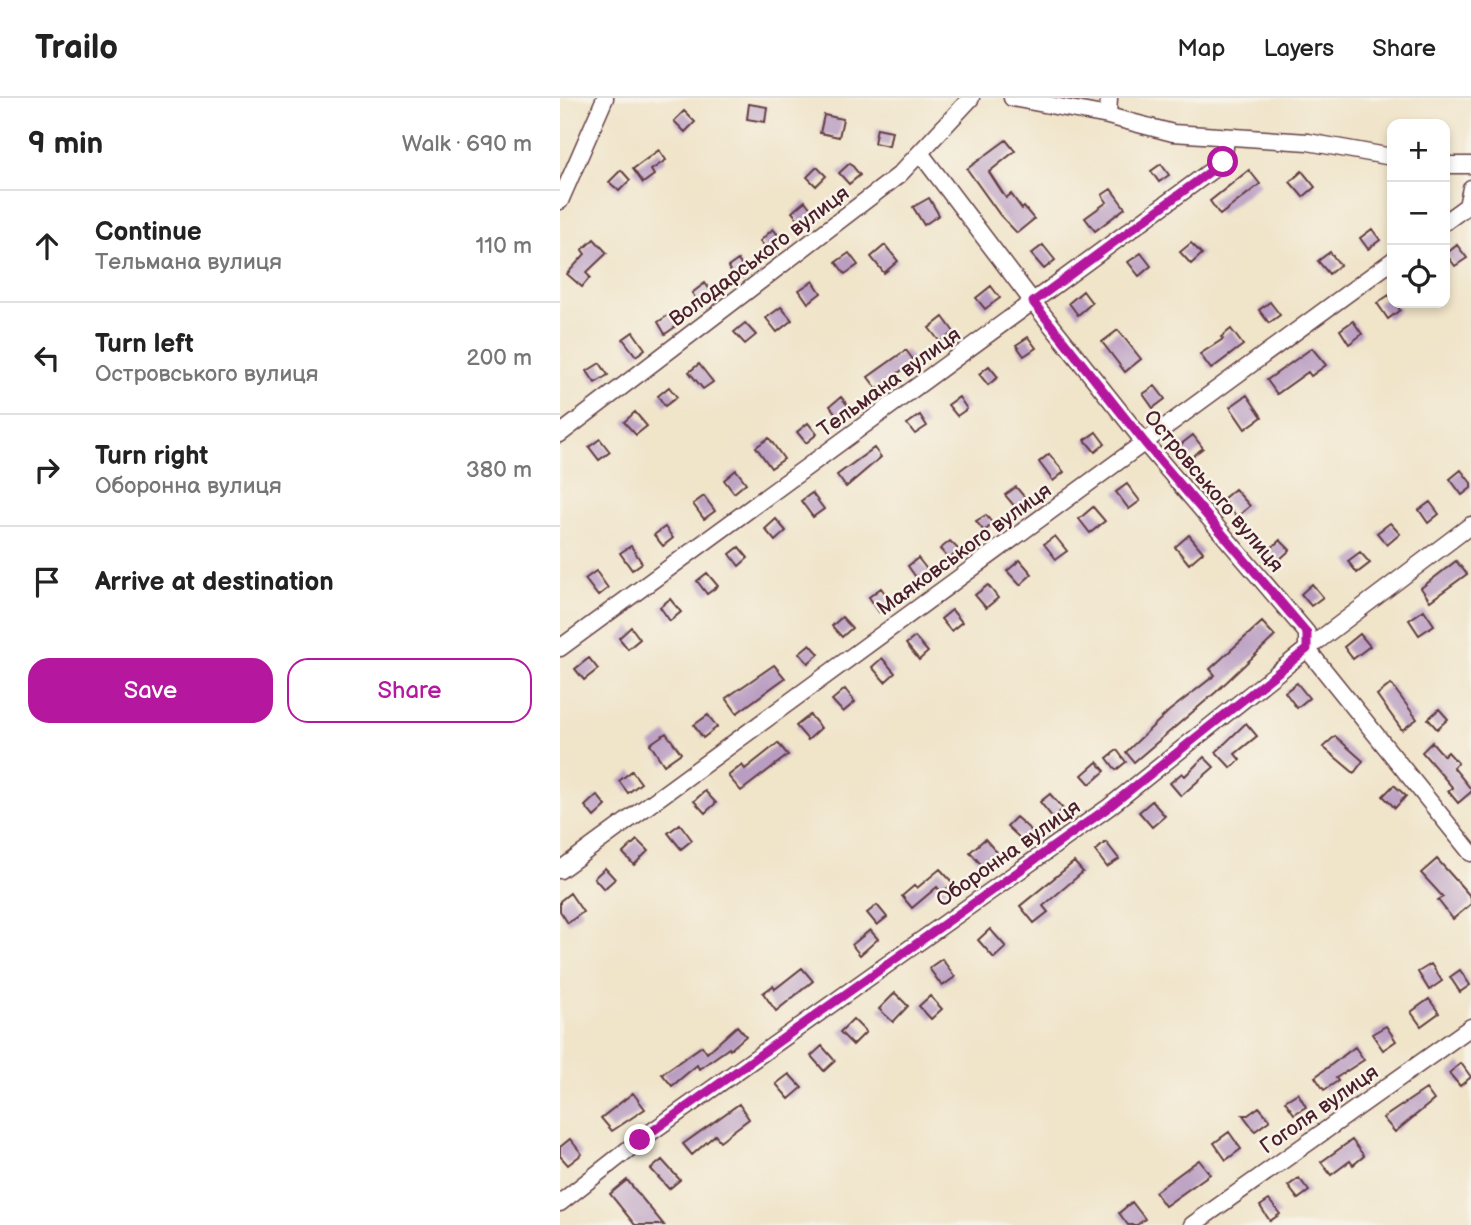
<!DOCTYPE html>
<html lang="en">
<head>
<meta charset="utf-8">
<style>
	body { margin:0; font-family:"Balsamiq Sans",sans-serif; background:#f2f2f2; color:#222 }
	.controls { position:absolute; right:21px; top:21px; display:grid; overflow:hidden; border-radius:14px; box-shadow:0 4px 10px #0003 }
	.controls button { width:63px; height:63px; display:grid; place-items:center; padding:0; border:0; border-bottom:2px solid #e0e0e0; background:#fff; color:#222; font:35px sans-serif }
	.stop { position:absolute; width:21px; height:21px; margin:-16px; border:5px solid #b5179e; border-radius:50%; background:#fff }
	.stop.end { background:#b5179e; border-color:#fff; box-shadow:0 2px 7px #0008 }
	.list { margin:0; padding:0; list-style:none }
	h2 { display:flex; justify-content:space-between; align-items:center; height:91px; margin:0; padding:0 28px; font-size:30px }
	h2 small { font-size:23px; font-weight:400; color:#767676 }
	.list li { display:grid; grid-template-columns:46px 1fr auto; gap:21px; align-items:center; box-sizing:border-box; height:112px; padding:0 28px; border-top:2px solid #e0e0e0 }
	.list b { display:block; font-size:26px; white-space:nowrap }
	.list p { margin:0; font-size:23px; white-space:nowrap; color:#767676 }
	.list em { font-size:23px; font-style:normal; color:#767676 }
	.actions { display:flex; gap:14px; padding:21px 28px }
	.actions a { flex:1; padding:16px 0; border:2px solid #b5179e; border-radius:21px; text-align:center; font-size:24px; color:#b5179e }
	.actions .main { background:#b5179e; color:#fff }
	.icon { flex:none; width:38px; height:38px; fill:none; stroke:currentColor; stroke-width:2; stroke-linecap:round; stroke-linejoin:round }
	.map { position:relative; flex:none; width:911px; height:1127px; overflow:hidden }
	header { display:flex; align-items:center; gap:42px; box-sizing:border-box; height:98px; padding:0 35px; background:#fff; border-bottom:2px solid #e0e0e0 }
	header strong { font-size:33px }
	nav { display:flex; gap:38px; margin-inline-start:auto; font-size:24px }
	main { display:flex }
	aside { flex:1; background:#fff }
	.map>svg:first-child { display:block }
	.building { fill:#ba9dc2 }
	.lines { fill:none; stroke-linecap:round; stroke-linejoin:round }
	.minor-casing { stroke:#633d43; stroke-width:19 }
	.minor { stroke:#fff; stroke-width:16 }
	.route { stroke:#b5179e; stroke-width:9 }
	.labels { text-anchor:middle; stroke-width:5; stroke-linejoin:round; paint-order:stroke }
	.street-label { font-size:21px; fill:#4a1f2b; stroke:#f7f3e8 }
</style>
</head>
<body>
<header>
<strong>Trailo</strong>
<nav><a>Map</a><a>Layers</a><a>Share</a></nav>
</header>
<main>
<aside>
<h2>9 min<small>Walk · 690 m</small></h2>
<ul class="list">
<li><svg class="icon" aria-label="ahead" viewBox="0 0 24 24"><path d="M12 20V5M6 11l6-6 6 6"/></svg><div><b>Continue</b><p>Тельмана вулиця</p></div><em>110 m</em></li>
<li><svg class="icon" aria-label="left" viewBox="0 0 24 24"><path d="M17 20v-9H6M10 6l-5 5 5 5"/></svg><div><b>Turn left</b><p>Островського вулиця</p></div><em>200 m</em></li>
<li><svg class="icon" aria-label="right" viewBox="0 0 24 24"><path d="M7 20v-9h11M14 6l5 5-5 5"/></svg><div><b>Turn right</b><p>Оборонна вулиця</p></div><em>380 m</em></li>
<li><svg class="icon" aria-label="arrive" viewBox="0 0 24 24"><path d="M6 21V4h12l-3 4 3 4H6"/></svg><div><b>Arrive at destination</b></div></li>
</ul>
<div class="actions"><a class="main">Save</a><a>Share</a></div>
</aside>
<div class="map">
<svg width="911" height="1127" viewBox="0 0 911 1127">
	<rect width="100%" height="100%" fill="#f7f3e8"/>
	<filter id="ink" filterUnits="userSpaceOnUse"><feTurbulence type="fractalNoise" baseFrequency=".0143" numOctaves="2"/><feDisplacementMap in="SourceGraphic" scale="14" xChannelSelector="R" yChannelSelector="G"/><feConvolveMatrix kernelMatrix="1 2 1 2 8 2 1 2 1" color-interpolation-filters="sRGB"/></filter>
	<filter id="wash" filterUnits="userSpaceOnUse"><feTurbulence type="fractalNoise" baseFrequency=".00686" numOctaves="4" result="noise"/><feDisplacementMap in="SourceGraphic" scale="28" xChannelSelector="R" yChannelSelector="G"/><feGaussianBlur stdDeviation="1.57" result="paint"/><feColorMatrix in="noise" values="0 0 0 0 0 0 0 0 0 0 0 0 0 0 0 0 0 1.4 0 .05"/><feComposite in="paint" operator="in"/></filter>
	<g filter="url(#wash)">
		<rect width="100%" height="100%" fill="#f0e4c9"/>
		<g id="blocks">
			<path class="building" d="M189,6L207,9L205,24L187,21Z
				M124,13L135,24L125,34L114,23Z
				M264,17L283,21L279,39L260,35Z
				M317,30L332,33L329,48L314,45Z
				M446,42L455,53L429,74L446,100L451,96L462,111L464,109L474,121L457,135L440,117L407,71Z
				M99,52L106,62L91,72L94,77L83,85L73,71Z
				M290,65L300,77L289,86L279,75Z
				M601,66L609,77L599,84L591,73Z
				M257,69L266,78L256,88L247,79Z
				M61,72L70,82L59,93L49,84Z
				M689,72L700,86L660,117L650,103Z
				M742,73L755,89L743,99L730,84Z
				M551,91L565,110L535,133L525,120L547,104L542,97Z
				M369,100L379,117L364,127L353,109Z
				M245,103L254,115L242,126L232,114Z
				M213,131L223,143L210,155L200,143Z
				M812,131L820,142L808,151L800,140Z
				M34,141L47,155L26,175L30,179L22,189L7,176L25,156L22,152Z
				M631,145L642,156L631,166L620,154Z
				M325,147L338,163L324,175L311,159Z
				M483,147L495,162L484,171L471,156Z
				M897,147L907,160L895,168L886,156Z
				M770,154L780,167L769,176L758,163Z
				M289,155L298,167L285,176L276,164Z
				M581,155L591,168L579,178L568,164Z
				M178,162L187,176L177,183L168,169Z
				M253,183L261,195L248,205L239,192Z
				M145,185L155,199L142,209L132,195Z
				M431,188L440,200L425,211L416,200Z
				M523,193L532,205L518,217L509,205Z
				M829,197L840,212L828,221L817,205Z
				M710,204L720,217L709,225L699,212Z
				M221,209L232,222L217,234L206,220Z
				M110,216L118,227L105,236L98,224Z
				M383,219L394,234L380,244L369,230Z
				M793,223L802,236L789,246L780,232Z
				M185,225L196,237L185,246L174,234Z
				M671,231L683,247L651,271L640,256L663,241L661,239Z
				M558,232L581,261L565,274L542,244Z
				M73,234L85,251L76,258L63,241Z
				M468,239L476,250L464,258L456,247Z
				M752,250L766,267L751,278L748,274L717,296L707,282Z
				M346,252L354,263L317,291L308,279Z
				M40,265L48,277L35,285L27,273Z
				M139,266L153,284L143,291L129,274Z
				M429,268L438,279L428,287L419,276Z
				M595,288L605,301L593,310L583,296Z
				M109,289L117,299L105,308L98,298Z
				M687,297L702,319L685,331L670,309Z
				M281,299L290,310L278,319L270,308Z
				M399,299L407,311L397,318L388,307Z
				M75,314L87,328L76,337L64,324Z
				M360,317L367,328L355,336L347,326Z
				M248,325L257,336L246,345L237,334Z
				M536,334L545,346L535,354L525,342Z
				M633,337L643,350L630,360L620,347Z
				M209,340L224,361L211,370L196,349Z
				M40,341L50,354L39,362L29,349Z
				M314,350L321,359L286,389L277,377Z
				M489,356L504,374L493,383L479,364Z
				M176,372L186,385L174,395L164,382Z
				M901,372L911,385V390L902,397L890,381Z
				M567,386L580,403L569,411L556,394Z
				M456,389L466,401L456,410L445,397Z
				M675,391L690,408L677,419L663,401Z
				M252,395L264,411L253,419L241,403Z
				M144,398L155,413L144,421L133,406Z
				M870,404L879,416L868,425L859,412Z
				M533,409L545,423L530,435L519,421Z
				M426,417L433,426L424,433L416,423Z
				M216,421L226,433L215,443L205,431Z
				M830,425L840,436L827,447L817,435Z
				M105,429L113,440L103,448L94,437Z
				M629,437L643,454L629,466L615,449Z
				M495,438L507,453L496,461L484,446Z
				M720,442L730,452L719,462L709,452Z
				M390,443L399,452L389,461L380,451Z
				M71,448L82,465L72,472L60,455Z
				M179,449L188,460L179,468L170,456Z
				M800,454L810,465L797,475L788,463Z
				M358,460L369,474L358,482L348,468Z
				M460,462L472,476L460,487L447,473Z
				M896,463L907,476L870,503L861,490Z
				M36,473L48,490L38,498L25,481Z
				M147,475L158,488L147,496L137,483Z
				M752,486L763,499L751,508L741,496Z
				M428,487L438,500L426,510L415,497Z
				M321,490L332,505L319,514L309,499Z
				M110,501L121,514L110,523L100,509Z
				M392,512L402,524L391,533L381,521Z
				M864,512L874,527L859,537L849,522Z
				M282,519L292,530L282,539L272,528Z
				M702,524L715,538L656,594L574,664L566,654L609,613L655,577L650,571Z
				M71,529L80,541L68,551L59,540Z
				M800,536L810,548L793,561L784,549Z
				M355,539L368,554L359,562L346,546Z
				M250,546L259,556L248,565L239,555Z
				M29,560L38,571L24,582L15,571Z
				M322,560L335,575L325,584L312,569Z
				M214,567L225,580L177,615L166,600Z
				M737,585L749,600L737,610L725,594Z
				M831,586L857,621L842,632L817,597Z
				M285,591L295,604L283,614L272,602Z
				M879,611L888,621L877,631L868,621Z
				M148,617L157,629L143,640L134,627Z
				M250,617L261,630L248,642L236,628Z
				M686,625L697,638L675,656L680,662L671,670L656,654Z
				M106,635L121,655L104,667L90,646Z
				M775,638L803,663L794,675L763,649Z
				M872,644L884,658L888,654L898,665L893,669L911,691V694L898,705L888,693L893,690L862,654Z
				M218,645L228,657L181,693L168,678L182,667L185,671Z
				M557,652L566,664L556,672L547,660Z
				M644,659L654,669L621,698L610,685L622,675L625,678Z
				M537,664L545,673L530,686L522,677Z
				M72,673L81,685L68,695L59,683Z
				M834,687L846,698L835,710L823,698Z
				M145,693L156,705L145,715L134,703Z
				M490,696L503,711L493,720L480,704Z
				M37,697L46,708L34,719L25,708Z
				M592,703L605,718L592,729L579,714Z
				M456,719L473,734L464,744L447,728Z
				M120,726L132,742L121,751L108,735Z
				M425,741L439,757L424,770L410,754Z
				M77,742L88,753L74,767L63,755Z
				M546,744L559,761L547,769L535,753Z
				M877,761L911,799V806L893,821L878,802L883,799L861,775Z
				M514,764L523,774L483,808L488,814L474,825L460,808Z
				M45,770L55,781L44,791L34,780Z
				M380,771L393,785L382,795L377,789L352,810L342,798L355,787L357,790Z
				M10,795L23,814L8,825L0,813V803Z
				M317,807L327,819L317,827L307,815Z
				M430,831L446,849L434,860L418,842Z
				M310,832L318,841L300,857L292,847Z
				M382,861L395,879L382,888L369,870Z
				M871,866L882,883L869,892L858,874Z
				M242,870L253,883L216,913L203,895L213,888L215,891Z
				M900,872L910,887L900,894L890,879Z
				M335,895L348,908L333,924L319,911Z
				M370,898L382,911L371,921L359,908Z
				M869,901L879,915L861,928L851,914Z
				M293,921L306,934L293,947L280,934Z
				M177,928L186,938L170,952L169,950L139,971L137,967L112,988L102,976L142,948L147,955Z
				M826,928L836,943L823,952L812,936Z
				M262,948L275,963L264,973L251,958Z
				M795,949L804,962L776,980L778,983L764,992L755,979Z
				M901,965L911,979L900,988L889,975Z
				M229,976L242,990L229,1001L216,986Z
				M866,991L874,1002L835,1034L823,1020Z
				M73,995L85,1011L52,1033L41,1020Z
				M738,995L746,1009L734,1016L725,1003Z
				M179,1006L189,1021L160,1043L155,1037L132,1057L123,1046Z
				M699,1009L710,1022L695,1033L683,1017H688Z
				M669,1034L681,1051L666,1062L654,1045Z
				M10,1041L22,1056L8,1067L0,1058V1049Z
				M792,1042L804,1058L793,1067L790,1063L771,1077L761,1064Z
				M102,1062L120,1082L109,1091L91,1071Z
				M639,1062L650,1076L605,1108L595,1094Z
				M739,1080L749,1093L738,1101L728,1088Z
				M67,1082L104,1127H75L50,1096Z
				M709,1102L720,1116L710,1123L700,1108Z
				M572,1104L585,1121L577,1127H568L559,1115Z"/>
		</g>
	</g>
	<g filter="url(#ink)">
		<use href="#blocks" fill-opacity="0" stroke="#633d43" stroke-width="2"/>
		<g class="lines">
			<g class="minor-casing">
				<path id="minor" d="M452,0L548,18L613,35L748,44L832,59
					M548,18L549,0
					M361,56L473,204L585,345L747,535V551L911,755
					M885,67H911
					M0,103L45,0
					M885,124L907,108L911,90
					M0,336L339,77L411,0
					M0,550L663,64L666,41
					M0,772L832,163
					M0,1105L80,1042L549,709L747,551L911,427
					M632,1127L911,929"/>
			</g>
			<use href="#minor" class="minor"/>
		</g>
	</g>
	<g class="lines" filter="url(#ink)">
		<path class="route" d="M80,1042L549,709L747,551V535L585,345L473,204L663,64"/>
	</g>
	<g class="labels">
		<g class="street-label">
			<text transform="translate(199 158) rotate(-37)" y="7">Володарського вулиця</text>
			<text transform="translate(329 284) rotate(-36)" y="7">Тельмана вулиця</text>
			<text transform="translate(654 393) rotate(50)" y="7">Островського вулиця</text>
			<text transform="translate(404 451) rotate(-36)" y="7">Маяковського вулиця</text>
			<text transform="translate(448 755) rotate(-35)" y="7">Оборонна вулиця</text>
			<text transform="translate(759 1011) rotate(-35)" y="7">Гоголя вулиця</text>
		</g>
	</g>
</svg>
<div class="controls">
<button>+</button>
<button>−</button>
<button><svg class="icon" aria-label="locate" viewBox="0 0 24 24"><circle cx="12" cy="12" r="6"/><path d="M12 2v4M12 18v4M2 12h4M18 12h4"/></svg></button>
</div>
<div class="stop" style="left:663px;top:64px"></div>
<div class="stop end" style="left:80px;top:1042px"></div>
</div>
</main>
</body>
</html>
